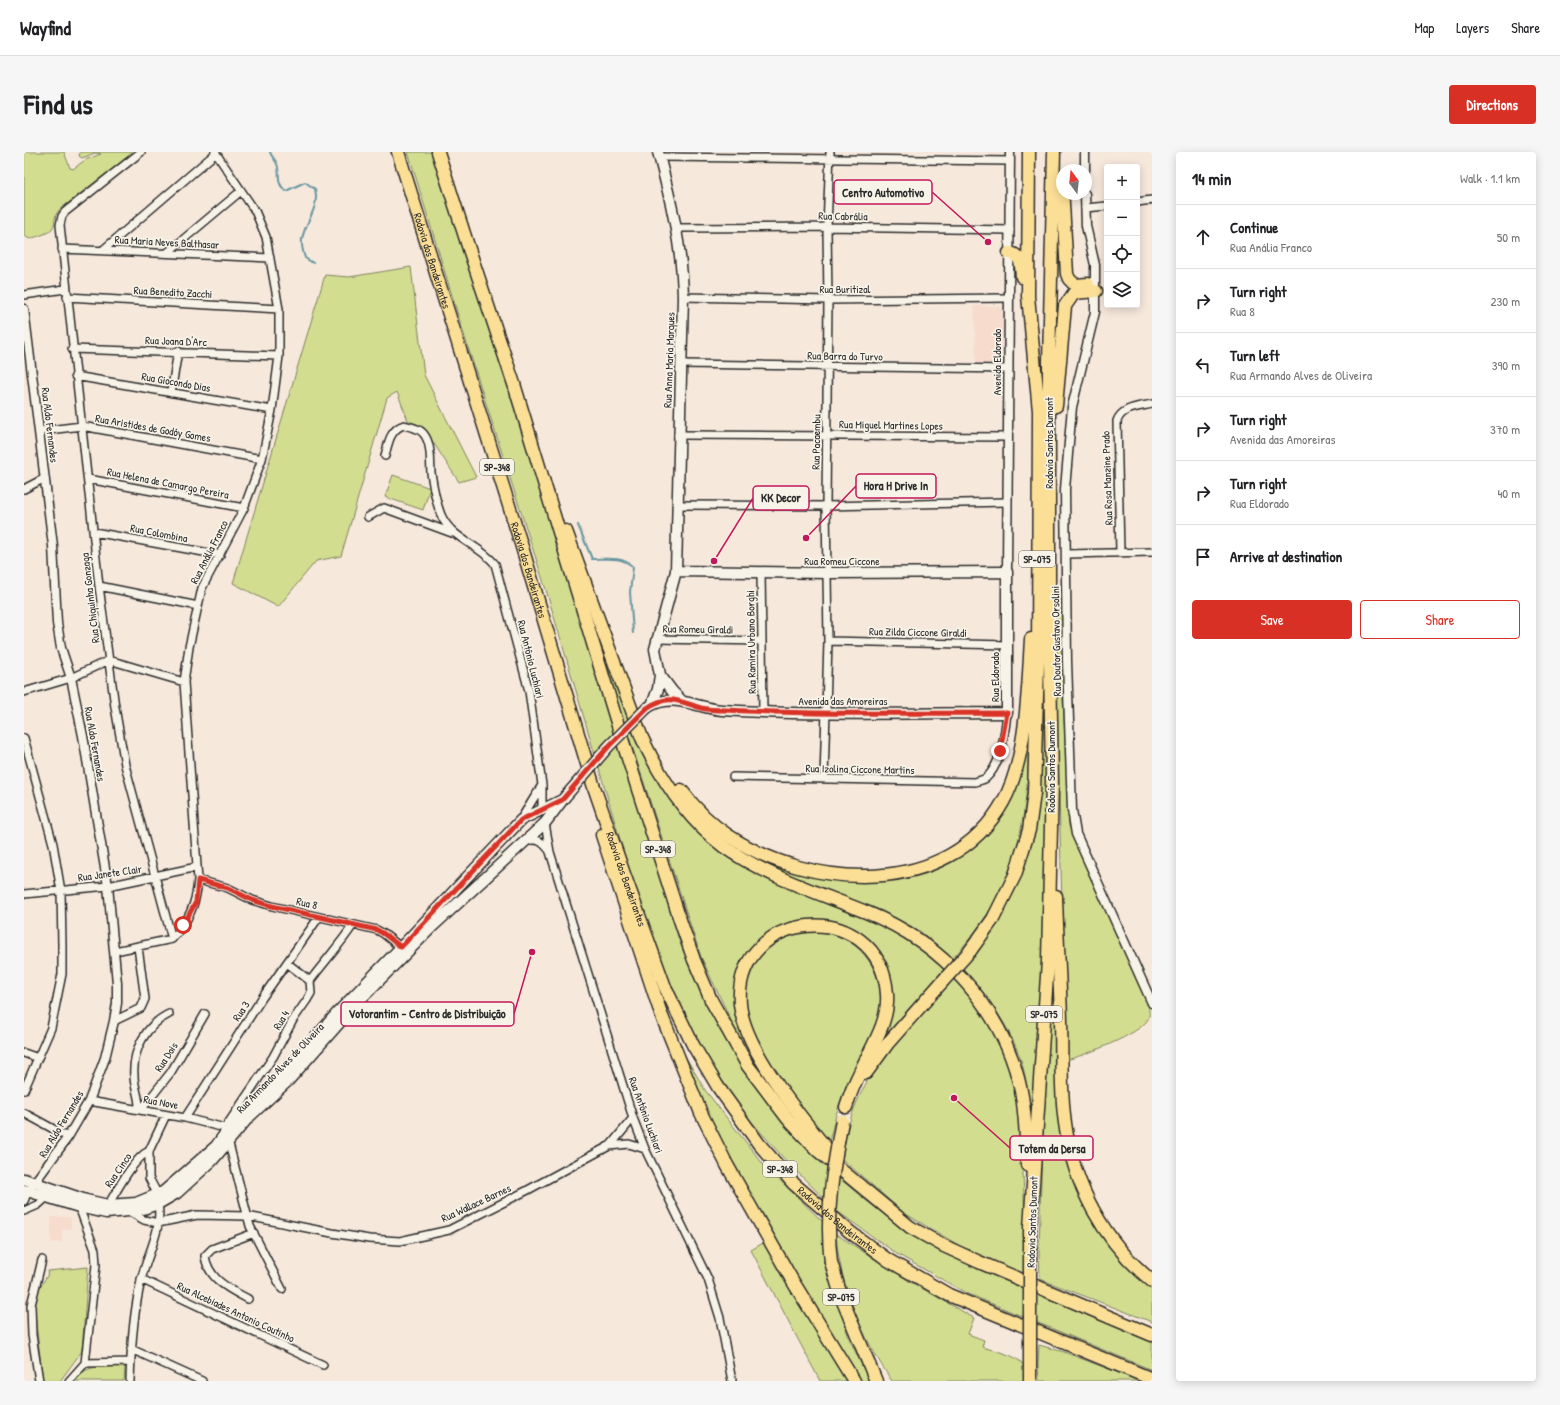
<!DOCTYPE html>
<html lang="en">
<head>
<meta charset="utf-8">
<style>
	body { margin:0; font-family:"Patrick Hand",sans-serif; background:#f6f6f6; color:#202124 }
	.controls { position:absolute; right:12px; top:12px; display:grid; overflow:hidden; border-radius:4px; box-shadow:0 2px 10px #0003 }
	.controls button { width:36px; height:36px; display:grid; place-items:center; padding:0; border:0; border-bottom:1px solid #e0e0e0; background:#fff; color:#202124; font:20px sans-serif }
	.compass { position:absolute; left:1032px; top:12px; width:36px; height:36px; border-radius:50%; background:#fff; box-shadow:0 2px 10px #0003; rotate:345deg }
	.stop { position:absolute; width:12px; height:12px; margin:-9px; border:3px solid #d93025; border-radius:50%; background:#fff }
	.stop.end { background:#d93025; border-color:#fff; box-shadow:0 1px 4px #0008 }
	.list { margin:0; padding:0; list-style:none }
	h2 { display:flex; justify-content:space-between; align-items:center; height:52px; margin:0; padding:0 16px; font-size:17px }
	h2 small { font-size:13px; font-weight:400; color:#757577 }
	.list li { display:grid; grid-template-columns:26px 1fr auto; gap:12px; align-items:center; box-sizing:border-box; height:64px; padding:0 16px; border-top:1px solid #e0e0e0 }
	.list b { display:block; font-size:15px; white-space:nowrap }
	.list p { margin:0; font-size:13px; white-space:nowrap; color:#757577 }
	.list em { font-size:13px; font-style:normal; color:#757577 }
	.actions { display:flex; gap:8px; padding:12px 16px }
	.actions a { flex:1; padding:9px 0; border:1px solid #d93025; border-radius:4px; text-align:center; font-size:14px; color:#d93025 }
	.actions .main { background:#d93025; color:#fff }
	.icon { flex:none; width:22px; height:22px; fill:none; stroke:currentColor; stroke-width:2; stroke-linecap:round; stroke-linejoin:round }
	.map { position:relative; flex:none; width:1128px; height:1229px; overflow:hidden; border-radius:4px }
	header { display:flex; align-items:center; gap:24px; box-sizing:border-box; height:56px; padding:0 20px; background:#fff; border-bottom:1px solid #e0e0e0 }
	header strong { font-size:19px }
	nav { display:flex; gap:22px; margin-inline-start:auto; font-size:14px }
	.intro { display:flex; align-items:center; justify-content:space-between; box-sizing:border-box; height:96px; padding:0 24px }
	h1 { margin:0; font-size:28px }
	.button { padding:10px 18px; border-radius:4px; background:#d93025; color:#fff; font-size:14px; font-weight:700 }
	main { display:flex; gap:24px; padding:0 24px }
	aside { flex:1; background:#fff; border-radius:4px; box-shadow:0 2px 10px #0003 }
	.map>svg:first-child { display:block }
	.built { fill:#f7dbcd }
	.green { fill:#d2dd90; stroke:#7e845e }
	.lines { fill:none; stroke-linecap:round; stroke-linejoin:round }
	.stream { stroke:#67979f; stroke-width:2 }
	.minor-casing { stroke:#2b2b2b; stroke-width:10 }
	.tertiary-casing { stroke:#2b2b2b; stroke-width:11 }
	.secondary-casing { stroke:#2b2b2b; stroke-width:13 }
	.motorway-casing { stroke:#2b2b2b; stroke-width:15 }
	.minor { stroke:#f7f3e8; stroke-width:7 }
	.tertiary { stroke:#f7f3e8; stroke-width:8 }
	.secondary { stroke:#f7f3e8; stroke-width:10 }
	.motorway { stroke:#fbdf96; stroke-width:12 }
	.secondary-bridge-casing { stroke:#2b2b2b; stroke-width:13; stroke-linecap:butt }
	.motorway-bridge-casing { stroke:#2b2b2b; stroke-width:15; stroke-linecap:butt }
	.secondary-bridge { stroke:#f7f3e8; stroke-width:10 }
	.motorway-bridge { stroke:#fbdf96; stroke-width:12 }
	.route { stroke:#d93025; stroke-width:5 }
	.labels { text-anchor:middle; stroke-width:3.5; stroke-linejoin:round; paint-order:stroke }
	.shield { fill:#f7f3e8; stroke:#686764; stroke-width:1 }
	.shield-label { font-size:10px; font-weight:bold; fill:#2b2b2b }
	.street-label { font-size:11px; fill:#2b2b2b; stroke:#f7f3e8 }
	.leader { fill:none; stroke:#c2185b; stroke-width:1.5 }
	.callout-dot { fill:#c2185b; stroke:#f7f3e8; stroke-width:1.5 }
	.callout { fill:#f7f3e8; stroke:#c2185b; stroke-width:1.5 }
	.callout-label { font-size:12px; text-anchor:middle; font-weight:bold; fill:#2b2b2b }
</style>
</head>
<body>
<header>
<strong>Wayfind</strong>
<nav><a>Map</a><a>Layers</a><a>Share</a></nav>
</header>
<div class="intro"><h1>Find us</h1><a class="button">Directions</a></div>
<main>
<div class="map">
<svg width="1128" height="1229" viewBox="0 0 1128 1229">
	<rect width="100%" height="100%" fill="#f7e8dc"/>
	<filter id="ink" filterUnits="userSpaceOnUse"><feTurbulence type="fractalNoise" baseFrequency=".025" numOctaves="2"/><feDisplacementMap in="SourceGraphic" scale="8" xChannelSelector="R" yChannelSelector="G"/><feConvolveMatrix kernelMatrix="1 2 1 2 8 2 1 2 1" color-interpolation-filters="sRGB"/></filter>
	<g filter="url(#ink)">
		<path class="built" d="M950,154H974L978,156L979,200L976,212L952,211Z
			M27,1065H47V1077H38V1090L27,1091Z"/>
		<path class="green" d="M0,0H40L46,16L49,17L61,8L77,2L71,1L58,6L55,4L56,0H110L35,58C29,66 32,69 29,75C26,82 13,84 6,87L0,84Z
			M384,0H409L439,99L511,319L656,791C665,813 674,836 685,857C737,961 823,1048 925,1103L1128,1188V1218L942,1141L873,1102L813,1059L764,1011L719,960L683,905L649,840L603,711L523,441L442,189Z
			M387,115L400,223L452,325L435,330L403,281L385,271L373,240L363,246L317,404L292,409L254,455L209,431L301,123L325,125Z
			M369,323L406,336L399,358L361,345Z
			M1030,447L1039,448V545L1045,674L1123,849C1124,855 1127,861 1124,867C1117,882 1059,904 1042,908Z
			M1021,448L1023,636L1019,826L1009,962L1007,963C1005,947 1003,931 999,915C989,879 963,842 938,816L1001,709Z
			M570,471L606,565L677,681L871,780L899,799L920,817L857,888C860,875 867,860 868,847C869,838 866,828 864,820C846,765 774,749 734,791C729,796 726,804 723,810C718,819 711,829 711,840C711,863 727,893 735,915L717,885H715L677,805L606,588L599,570L597,567Z
			M1002,587L1005,588C1003,679 992,738 928,807L896,779L858,759L756,719L738,710L700,688L777,719L893,720L967,672Z
			M792,779C801,781 812,782 821,787C852,804 864,841 852,874C845,893 833,911 824,929C815,949 810,971 804,993C778,957 726,898 722,854C720,838 725,822 734,808C747,788 769,781 792,779Z
			M1030,793L1049,1023L1128,1134V1170L1016,1127L1015,1097L1019,959Z
			M931,824L950,847L969,877L991,931L998,994L1003,1124L936,1094L880,1061L818,1007C824,965 833,945 855,909Z
			M657,897L681,938L739,1012L800,1071L807,1130L825,1186L845,1229H835L729,1050L686,970Z
			M812,1082L885,1129L950,1166L944,1182L960,1188L958,1195C970,1199 993,1202 1000,1214C1003,1217 1001,1225 1001,1229H868C838,1185 816,1135 812,1082Z
			M739,1091L823,1229H796L727,1098Z
			M64,1115L58,1199L36,1229H19L10,1155L14,1138L23,1124L24,1119Z
			M1015,1193L1040,1200L1116,1229H1015L1014,1213Z
			M101,1214L100,1229H49C63,1211 80,1215 101,1214Z"/>
		<g class="lines">
			<path class="stream" d="M246,0C247,4 251,7 253,12C257,22 251,31 262,39L281,30L291,37C296,56 281,70 278,87C277,94 279,100 281,106L289,111
				M554,373L568,407C582,407 598,404 609,415L606,440L609,481"/>
			<g class="minor-casing">
				<path id="minor" d="M117,0L41,60L38,64L36,73L75,434L91,555L101,613L148,787
					M636,5L986,9
					M1113,50L1128,48
					M1061,56L1083,54
					M653,76L803,75L986,78
					M38,97L246,106
					M79,98L192,1
					M143,101L217,39
					M0,143L41,137
					M43,145L255,157
					M659,145L804,148L984,146
					M48,197L255,204
					M657,212L984,217
					M51,224L248,258
					M147,241L154,199
					M16,279L58,274L238,307
					M654,283L984,285
					M361,304C364,292 366,277 380,273C387,275 395,276 399,281C408,291 406,309 407,321C409,334 412,350 417,363C428,388 455,392 471,412L505,539L518,633V657
					M64,327L220,356
					M0,337L21,326
					M655,353L802,354L983,350
					M344,365L360,356L428,381
					M70,380L196,403
					M1096,400L1093,269C1098,255 1115,255 1128,252
					M1043,402L1128,400
					M737,420L739,560
					M75,434L174,454
					M632,487L738,489
					M804,489L984,493
					M0,540L47,526L85,508L160,530
					M0,586L29,692L37,739L38,793V822L27,876L0,938
					M709,625L951,630C954,629 959,628 962,626C978,612 981,579 983,561
					M800,627L804,489L802,354L804,148L803,75L806,0
					M497,667L518,633
					M521,671L526,700L609,966L621,997L684,1127L696,1166L708,1229
					M502,689C513,686 518,689 525,698
					M174,728L204,736L228,748L248,754L353,778L360,782L380,798
					M0,742L84,734L173,715
					M91,799L148,787C165,768 172,753 174,728L160,530L165,495L178,436L220,356L238,307L248,258L255,204V157L242,85L231,59L191,0
					M263,811L286,829
					M90,869L117,856L121,847L114,795
					M0,901L14,906
					M65,949L161,966L201,976L226,1074L258,1137
					M115,958C116,945 110,936 110,924C108,898 122,873 145,862
					M117,958L147,920L181,862
					M0,961L44,985
					M161,966L238,846L295,765
					M201,976L249,905L269,868L283,848L287,841L286,829C300,810 316,793 329,773
					M586,994L609,966
					M134,1043L125,1026V999L142,963
					M0,1049L4,1039
					M84,1053C94,1037 109,1007 125,999
					M55,1055L71,1098L72,1113L61,1211
					M0,1059L14,1053L23,1045
					M106,1060L120,1068L134,1071L173,1063L223,1064L308,1081L345,1087L376,1089L425,1078L502,1039L585,994L605,992L621,997
					M117,1127L299,1213
					M224,1147C205,1137 184,1127 181,1104L188,1097L230,1081
					M107,1197L178,1229
					M15,1229L8,1183L7,1153L18,1108
					M45,1229L61,1211L107,1210
					M106,1229C107,1195 109,1162 117,1129C122,1104 139,1078 134,1052"/>
			</g>
			<g class="tertiary-casing">
				<path id="tertiary" d="M1061,18V0
					M1061,42L1062,74L1071,113V160L1048,255L1041,337L1043,509L1048,658L1052,682L1128,851
					M0,157L29,394L33,471L37,496L47,526L59,584L84,734L93,831V851L90,869L81,906L65,949L44,985L8,1034
					M983,420L986,0"/>
			</g>
			<g class="secondary-casing">
				<path id="secondary" d="M634,0C647,49 658,94 659,145L652,419L631,497L636,523L648,539L657,548
					M628,553L634,537L636,523
					M623,556C647,539 672,556 698,558C793,564 888,561 983,561V420L804,421L652,419
					M0,1027L62,1048L84,1053L112,1051L139,1040L192,994L202,980L272,908L313,861L377,795L497,668L538,648
					M0,1038L55,1055L82,1061L116,1058L134,1052L153,1041L188,1009L224,966L265,928L333,851L408,775L521,671L540,646"/>
			</g>
			<g class="motorway-casing">
				<g id="motorway">
					<path id="s1" d="M374,0L498,395L569,632L600,722L641,835L669,893L694,935L735,992L770,1032L826,1080L864,1108L925,1143L1128,1227"/>
					<path d="M414,0L445,97L490,232L602,600L656,768L670,808L687,848L724,914L764,967L793,998L886,1075L920,1094L955,1110L1128,1183"/>
					<path d="M1038,34L1043,122L1045,127L1051,133L1064,132"/>
					<path d="M985,101C998,102 997,115 998,125"/>
					<path d="M1032,254L1041,154L1050,141L1072,139"/>
					<path d="M542,379L618,586C637,627 663,667 699,694C743,725 793,740 842,760C918,790 980,857 997,939C1002,963 1002,989 1003,1013"/>
					<path d="M657,638C670,655 686,672 705,684C786,738 925,747 979,650C1003,608 1004,535 1007,487"/>
					<path d="M578,683L637,862L677,961L703,1013L768,1128L830,1229"/>
					<path d="M1032,744C1033,785 1036,827 1037,868C1038,902 1036,937 1041,971C1049,1032 1079,1089 1128,1129"/>
					<path d="M946,799L969,767L991,723L1005,678L1010,641L1014,510L1015,259L1004,144L1005,0"/>
					<path d="M842,921L864,891L918,830"/>
					<path d="M808,1003C779,968 720,898 716,852C709,756 856,743 863,842C865,870 848,894 837,918C831,930 826,942 822,955"/>
					<path d="M1006,1095V1076L1024,809L1028,629L1025,447V210L1030,0"/>
					<path d="M807,1110L818,1147L852,1229"/>
					<path d="M1006,1229V1216"/>
				</g>
			</g>
			<use href="#minor" class="minor"/>
			<use href="#tertiary" class="tertiary"/>
			<use href="#secondary" class="secondary"/>
			<use href="#motorway" class="motorway"/>
			<g class="secondary-bridge-casing">
				<path id="secondary-bridge" d="M540,646L585,594L623,556"/>
			</g>
			<g class="motorway-bridge-casing">
				<path id="motorway-bridge" d="M918,830L946,799
					M807,1110C801,1063 809,1016 818,969
					M1006,1216V1095"/>
			</g>
			<use href="#secondary-bridge" class="secondary-bridge"/>
			<use href="#motorway-bridge" class="motorway-bridge"/>
		</g>
	</g>
	<g class="lines" filter="url(#ink)">
		<path class="route" d="M159,773L172,750L174,728L204,736L228,748L248,754L353,778L360,782L377,795L497,668L538,648L585,594L623,556C645,541 656,550 677,556C685,558 693,558 701,558C795,563 889,561 983,561L976,599"/>
	</g>
	<g class="labels">
		<g class="shield">
			<rect x="456" y="307" width="34" height="16" rx="3"/>
			<rect x="995" y="399" width="36" height="16" rx="3"/>
			<rect x="617" y="689" width="34" height="16" rx="3"/>
			<rect x="1002" y="854" width="36" height="16" rx="3"/>
			<rect x="739" y="1009" width="34" height="16" rx="3"/>
			<rect x="799" y="1137" width="36" height="16" rx="3"/>
		</g>
		<g class="shield-label">
			<text x="473" y="319">SP-348</text>
			<text x="1013" y="411">SP-075</text>
			<text x="634" y="701">SP-348</text>
			<text x="1020" y="866">SP-075</text>
			<text x="756" y="1021">SP-348</text>
			<text x="817" y="1149">SP-075</text>
		</g>
		<g class="street-label">
			<text transform="translate(819 64) rotate(1)" y="4">Rua Cabrália</text>
			<text transform="translate(143 90) rotate(3)" y="4">Rua Maria Neves Balthasar</text>
			<text dy="4" stroke="none"><textPath href="#s1" startOffset="114">Rodovia dos Bandeirantes</textPath></text>
			<text x="821" y="141">Rua Buritizal</text>
			<text transform="translate(149 140) rotate(3)" y="4">Rua Benedito Zacchi</text>
			<text transform="translate(152 189) rotate(2)" y="4">Rua Joana D'Arc</text>
			<text transform="translate(821 204) rotate(1)" y="4">Rua Barra do Turvo</text>
			<text transform="translate(645 208) rotate(-88)" y="4">Rua Anna Maria Marques</text>
			<text transform="translate(973 210) rotate(-90)" y="4">Avenida Eldorado</text>
			<text transform="translate(152 230) rotate(10)" y="4">Rua Giocondo Dias</text>
			<text transform="translate(26 273) rotate(83)" y="4">Rua Aldo Fernandes</text>
			<text transform="translate(867 273) rotate(1)" y="4">Rua Miguel Martines Lopes</text>
			<text transform="translate(129 276) rotate(10)" y="4">Rua Aristides de Godóy Gomes</text>
			<text transform="translate(792 290) rotate(-89)" y="4">Rua Pacaembu</text>
			<text transform="translate(1025 291) rotate(-90)" y="4">Rodovia Santos Dumont</text>
			<text transform="translate(1083 326) rotate(-92)" y="4">Rua Rosa Manzine Prado</text>
			<text transform="translate(144 331) rotate(11)" y="4">Rua Helena de Camargo Pereira</text>
			<text transform="translate(135 381) rotate(11)" y="4">Rua Colombina</text>
			<text transform="translate(185 400) rotate(-63)" y="4">Rua Anália Franco</text>
			<text x="818" y="413">Rua Romeu Ciccone</text>
			<text dy="4" stroke="none"><textPath href="#s1" startOffset="438">Rodovia dos Bandeirantes</textPath></text>
			<text transform="translate(66 446) rotate(-97)" y="4">Rua Chiquinha Gonzaga</text>
			<text transform="translate(674 477) rotate(1)" y="4">Rua Romeu Giraldi</text>
			<text transform="translate(894 480) rotate(1)" y="4">Rua Zilda Ciccone Giraldi</text>
			<text transform="translate(1032 489) rotate(-91)" y="4">Rua Doutor Gustavo Orsolini</text>
			<text transform="translate(727 490) rotate(-91)" y="4">Rua Ramira Urbano Borghi</text>
			<text transform="translate(507 507) rotate(76)" y="4">Rua Antônio Luchiari</text>
			<text transform="translate(971 525) rotate(-90)" y="4">Rua Eldorado</text>
			<text x="819" y="553">Avenida das Amoreiras</text>
			<text transform="translate(71 592) rotate(80)" y="4">Rua Aldo Fernandes</text>
			<text transform="translate(1027 615) rotate(-90)" y="4">Rodovia Santos Dumont</text>
			<text transform="translate(836 617) rotate(1)" y="4">Rua Izolina Ciccone Martins</text>
			<text transform="translate(86 721) rotate(-8)" y="4">Rua Janete Clair</text>
			<text dy="4" stroke="none"><textPath href="#s1" startOffset="762">Rodovia dos Bandeirantes</textPath></text>
			<text transform="translate(283 751) rotate(13)" y="4">Rua 8</text>
			<text transform="translate(217 859) rotate(-57)" y="4">Rua 3</text>
			<text transform="translate(257 868) rotate(-59)" y="4">Rua 4</text>
			<text transform="translate(142 905) rotate(-57)" y="4">Rua Dois</text>
			<text transform="translate(256 916) rotate(-46)" y="4">Rua Armando Alves de Oliveira</text>
			<text transform="translate(137 950) rotate(10)" y="4">Rua Nove</text>
			<text transform="translate(622 963) rotate(70)" y="4">Rua Antônio Luchiari</text>
			<text transform="translate(37 972) rotate(-59)" y="4">Rua Aldo Fernandes</text>
			<text transform="translate(94 1018) rotate(-56)" y="4">Rua Cinco</text>
			<text transform="translate(452 1051) rotate(-25)" y="4">Rua Wallace Barnes</text>
			<text dy="4" stroke="none"><textPath href="#s1" startOffset="1170">Rodovia dos Bandeirantes</textPath></text>
			<text transform="translate(1008 1070) rotate(-88)" y="4">Rodovia Santos Dumont</text>
			<text transform="translate(212 1160) rotate(25)" y="4">Rua Alcebiades Antonio Coutinho</text>
		</g>
	</g>
	<path class="leader" d="M964 90L908 40M782 386L832 334M690 409L729 346M508 800L490 862M930 946L986 996"/>
	<g class="callout-dot">
		<circle cx="964" cy="90" r="4"/>
		<circle cx="782" cy="386" r="4"/>
		<circle cx="690" cy="409" r="4"/>
		<circle cx="508" cy="800" r="4"/>
		<circle cx="930" cy="946" r="4"/>
	</g>
	<g class="callout">
		<rect x="810" y="28" width="98" height="24" rx="4"/>
		<rect x="832" y="322" width="80" height="24" rx="4"/>
		<rect x="729" y="334" width="56" height="24" rx="4"/>
		<rect x="317" y="850" width="173" height="24" rx="4"/>
		<rect x="986" y="984" width="83" height="24" rx="4"/>
	</g>
	<g class="callout-label">
		<text x="859" y="45">Centro Automotivo</text>
		<text x="872" y="338">Hora H Drive In</text>
		<text x="757" y="350">KK Decor</text>
		<text x="403" y="866">Votorantim - Centro de Distribuição</text>
		<text x="1028" y="1001">Totem da Dersa</text>
	</g>
</svg>
<div class="controls">
<button>+</button>
<button>−</button>
<button><svg class="icon" aria-label="locate" viewBox="0 0 24 24"><circle cx="12" cy="12" r="6"/><path d="M12 2v4M12 18v4M2 12h4M18 12h4"/></svg></button>
<button><svg class="icon" aria-label="layers" viewBox="0 0 24 24"><path d="M12 4l9 5-9 5-9-5zM3 14l9 5 9-5"/></svg></button>
</div>
<svg class="compass" viewBox="-18 -18 36 36"><path d="M0-13l5 13h-10z" fill="#e53935"/><path d="M0 13l5-13h-10z" fill="#757577"/></svg>
<div class="stop" style="left:159px;top:773px"></div>
<div class="stop end" style="left:976px;top:599px"></div>
</div>
<aside>
<h2>14 min<small>Walk · 1.1 km</small></h2>
<ul class="list">
<li><svg class="icon" aria-label="ahead" viewBox="0 0 24 24"><path d="M12 20V5M6 11l6-6 6 6"/></svg><div><b>Continue</b><p>Rua Anália Franco</p></div><em>50 m</em></li>
<li><svg class="icon" aria-label="right" viewBox="0 0 24 24"><path d="M7 20v-9h11M14 6l5 5-5 5"/></svg><div><b>Turn right</b><p>Rua 8</p></div><em>230 m</em></li>
<li><svg class="icon" aria-label="left" viewBox="0 0 24 24"><path d="M17 20v-9H6M10 6l-5 5 5 5"/></svg><div><b>Turn left</b><p>Rua Armando Alves de Oliveira</p></div><em>390 m</em></li>
<li><svg class="icon" aria-label="right" viewBox="0 0 24 24"><path d="M7 20v-9h11M14 6l5 5-5 5"/></svg><div><b>Turn right</b><p>Avenida das Amoreiras</p></div><em>370 m</em></li>
<li><svg class="icon" aria-label="right" viewBox="0 0 24 24"><path d="M7 20v-9h11M14 6l5 5-5 5"/></svg><div><b>Turn right</b><p>Rua Eldorado</p></div><em>40 m</em></li>
<li><svg class="icon" aria-label="arrive" viewBox="0 0 24 24"><path d="M6 21V4h12l-3 4 3 4H6"/></svg><div><b>Arrive at destination</b></div></li>
</ul>
<div class="actions"><a class="main">Save</a><a>Share</a></div>
</aside>
</main>
</body>
</html>
